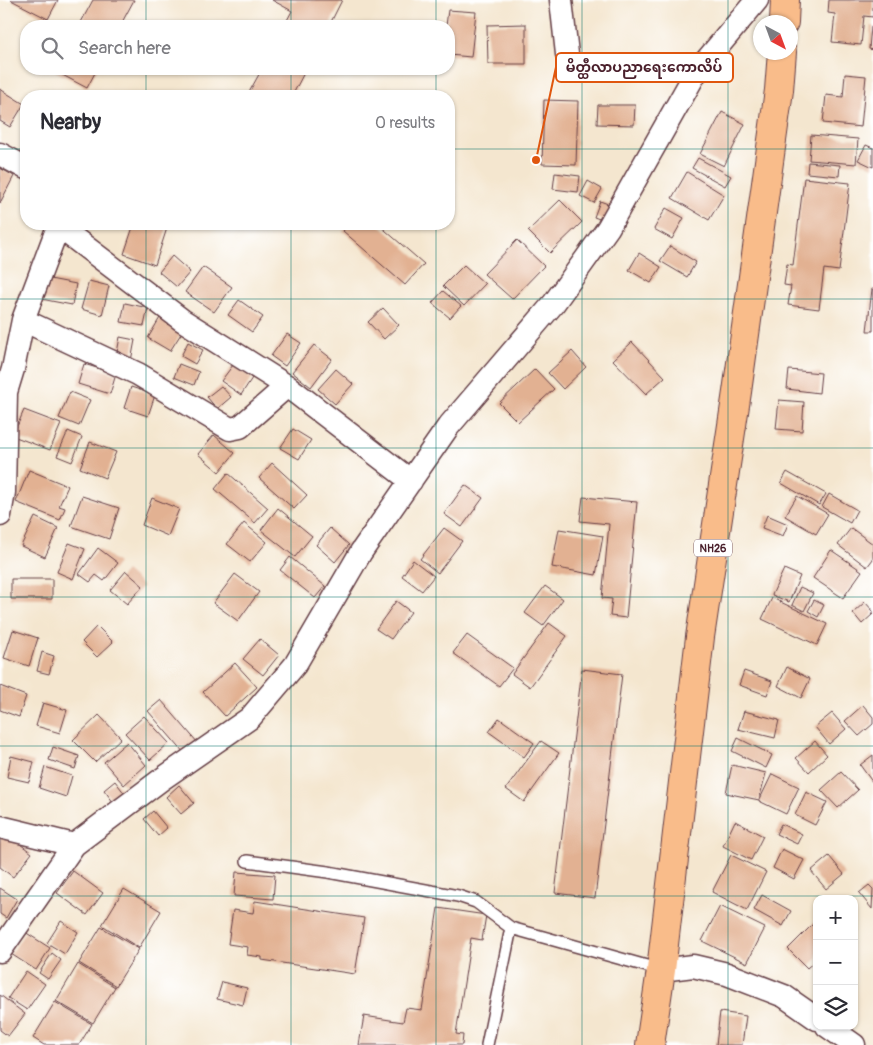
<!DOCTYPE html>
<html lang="en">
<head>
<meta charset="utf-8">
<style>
	body { margin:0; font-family:Pangolin,"Noto Sans Myanmar",sans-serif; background:#f2f2f3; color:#2b2b33 }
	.controls { position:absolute; right:15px; bottom:15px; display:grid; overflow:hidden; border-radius:10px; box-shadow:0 1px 4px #0004 }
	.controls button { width:45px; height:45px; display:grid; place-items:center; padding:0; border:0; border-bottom:1px solid #e1e1e2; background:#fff; color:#2b2b33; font:25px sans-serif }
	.compass { position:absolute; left:753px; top:15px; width:45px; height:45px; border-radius:50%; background:#fff; box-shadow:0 1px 4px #0004; rotate:139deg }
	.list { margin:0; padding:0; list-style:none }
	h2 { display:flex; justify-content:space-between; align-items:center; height:65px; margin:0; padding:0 20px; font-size:21px }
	h2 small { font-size:16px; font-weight:400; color:#7c7c81 }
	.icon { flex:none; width:28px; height:28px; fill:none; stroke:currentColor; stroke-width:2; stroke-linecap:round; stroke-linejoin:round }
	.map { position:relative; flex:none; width:873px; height:1045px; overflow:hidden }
	.search { position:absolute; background:#fff; box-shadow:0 1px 4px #0004; left:20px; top:20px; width:435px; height:55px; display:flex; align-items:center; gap:12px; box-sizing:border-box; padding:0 18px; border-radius:20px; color:#7c7c81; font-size:19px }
	.panel { position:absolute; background:#fff; box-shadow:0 1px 4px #0004; left:20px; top:90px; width:435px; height:140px; border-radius:20px }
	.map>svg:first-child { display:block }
	.building { fill:#e2b192 }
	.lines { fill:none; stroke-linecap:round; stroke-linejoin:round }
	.service-casing { stroke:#643d44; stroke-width:14 }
	.minor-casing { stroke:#643d44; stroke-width:25 }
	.trunk-casing { stroke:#643d44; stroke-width:30 }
	.service { stroke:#fff; stroke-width:11 }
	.minor { stroke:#fff; stroke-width:22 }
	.trunk { stroke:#f9bc8a; stroke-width:28 }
	.grid { fill:none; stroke:#0f766e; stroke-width:1; stroke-opacity:0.55 }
	.labels { text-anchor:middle; stroke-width:4; stroke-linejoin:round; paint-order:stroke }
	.shield { fill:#fff; stroke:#80626b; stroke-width:1 }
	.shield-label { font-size:11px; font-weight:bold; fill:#4a1f2b }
	.leader { fill:none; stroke:#e0560e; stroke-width:2 }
	.callout-dot { fill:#e0560e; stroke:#fff; stroke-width:2 }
	.callout { fill:#fff; stroke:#e0560e; stroke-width:2 }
	.callout-label { font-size:14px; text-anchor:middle; font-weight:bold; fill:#4a1f2b }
</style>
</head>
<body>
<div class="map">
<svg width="873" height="1045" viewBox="0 0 873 1045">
	<rect width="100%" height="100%" fill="#fff"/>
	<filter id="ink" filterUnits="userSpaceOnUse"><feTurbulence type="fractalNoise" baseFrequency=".02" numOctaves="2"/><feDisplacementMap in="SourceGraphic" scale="10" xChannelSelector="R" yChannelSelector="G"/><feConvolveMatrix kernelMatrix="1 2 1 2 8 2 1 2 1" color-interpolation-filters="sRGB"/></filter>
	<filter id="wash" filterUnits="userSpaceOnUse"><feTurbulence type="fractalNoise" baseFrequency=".0096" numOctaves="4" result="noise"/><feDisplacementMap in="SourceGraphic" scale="20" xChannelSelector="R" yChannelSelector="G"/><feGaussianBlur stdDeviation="1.12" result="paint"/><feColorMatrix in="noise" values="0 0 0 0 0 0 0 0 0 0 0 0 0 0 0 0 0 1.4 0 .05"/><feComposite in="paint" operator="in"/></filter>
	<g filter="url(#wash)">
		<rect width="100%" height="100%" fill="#f4e6cf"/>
		<g id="blocks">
			<path class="building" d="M11,0H58L48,19Z
				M93,0H134L120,26H79Z
				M272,0H342L329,26H284L292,11Z
				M829,0H873V17L864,16L861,45L832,42L835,14L828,13Z
				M448,10L476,12L471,57L449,55V26H446Z
				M526,24V64H488L487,25Z
				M871,26H873V50L869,49Z
				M57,69H97L87,88L55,71Z
				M262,69H306L292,96H247Z
				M845,74L866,76L861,127L823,123L826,95L843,97Z
				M0,89L24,104L10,127L0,121Z
				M544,100L578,101L576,165L542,164Z
				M598,105H635L634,125L597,124Z
				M722,112L745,124L724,166L700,154Z
				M811,135L858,139L856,164L809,160Z
				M866,145L873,148V167L858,160Z
				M698,158L731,176L725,186L692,168Z
				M808,162L840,165L839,176L807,173Z
				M0,168L14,176L0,203Z
				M687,172L724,195L709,220L672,198Z
				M555,173L580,176L578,192L553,189Z
				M804,178L850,183L839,271L824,269L819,309L788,305L791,286L784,285L787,264L793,265Z
				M588,181L602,189L594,203L580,196Z
				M560,200L582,222L550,253L528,231Z
				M600,201L616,207L610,223L594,217Z
				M666,208L684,218L672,239L654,229Z
				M134,224H154L167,228L155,265L124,254Z
				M349,224H378L424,264L405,285L343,231Z
				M517,240L544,266L512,299L484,274Z
				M670,246L696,262L687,277L660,261Z
				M639,253L661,267L651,283L629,270Z
				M172,256L190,272L177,287L159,272Z
				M464,265L485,284L464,306L443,286Z
				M203,267L232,287L214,312L185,292Z
				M45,278L76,284L72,305L41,299Z
				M89,281L109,286L102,315L81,309Z
				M872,289H873V331H867Z
				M443,291L461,306L450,318L432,303Z
				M239,300L263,317L252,332L228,315Z
				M125,303L148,308L144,326L121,322Z
				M383,308L399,325L384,339L368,322Z
				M161,316L184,329L170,351L148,338Z
				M287,334L301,343L285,366L271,356Z
				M120,337L135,340L131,361L116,358Z
				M188,342L203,350L195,364L181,356Z
				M632,342L665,377L646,394L613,360Z
				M314,345L332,359L311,387L292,372Z
				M572,351L586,367L563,389L548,373Z
				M84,364L116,374L110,394L78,384Z
				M179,364L199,372L194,385L174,377Z
				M233,365L252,378L241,395L221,381Z
				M336,369L353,384L335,404L318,389Z
				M535,369L554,389L518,422L499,403Z
				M789,370L821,373L819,393L787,389Z
				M221,386L231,397L217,409L207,397Z
				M131,387L155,395L148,416L124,408Z
				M70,392L90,400L79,426L59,418Z
				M779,400L804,402L802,431L776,429Z
				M24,410L61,424L50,450L13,436Z
				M293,429L311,440L299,459L280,448Z
				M68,431L82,437L72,462L57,456Z
				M214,435L235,453L219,472L198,454Z
				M90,442L116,452L105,478L80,468Z
				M272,463L307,495L294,509L259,478Z
				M29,470L68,486L59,506L65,508L60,520L16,502Z
				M787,472L826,494L819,505L781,483Z
				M228,473L268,508L255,523L215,489Z
				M465,485L483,498L462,527L444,514Z
				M829,494L857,510L850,523L822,507Z
				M82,496L119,508L109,539L71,526Z
				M797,496L828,514L816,534L785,516Z
				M583,497L637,502L626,618L610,616L612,599L602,598L609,524L580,521Z
				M152,498L179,509L168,536L142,525Z
				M278,508L312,536L295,557L261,530Z
				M767,515L788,524L783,536L762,528Z
				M35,517L58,528L45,557L21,546Z
				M244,523L267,542L250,562L227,544Z
				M330,528L349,545L335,562L316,545Z
				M444,528L462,541L438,573L420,559Z
				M851,528L873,544V559L867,567L838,545Z
				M559,529L603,536L596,575L552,567Z
				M69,543L85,549L73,579L57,572Z
				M98,548L118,563L104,581L96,575L90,582L79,574Z
				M831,550L862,571L843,598L813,578Z
				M290,557L325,586L315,598L280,570Z
				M413,560L434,576L422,591L402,576Z
				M784,569L800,576L789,602L772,595Z
				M126,571L143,586L127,604L110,590Z
				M235,574L259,592L238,621L213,603Z
				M11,579H52V599H11Z
				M545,586L563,599L543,626L525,613Z
				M800,587L813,593L804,611L792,605Z
				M772,598L827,624L817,645L762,619Z
				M814,600L824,605L818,617L808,611Z
				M396,601L411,612L391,639L376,629Z
				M865,602L873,611V614L862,624L853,613Z
				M549,623L567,636L530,687L512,674Z
				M97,626L113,642L97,657L82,642Z
				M13,630L38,638L29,666L4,658Z
				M467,635L513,668L499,686L453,653Z
				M260,639L279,655L263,675L243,659Z
				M42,652L54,656L49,674L37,671Z
				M235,663L257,687L225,716L203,692Z
				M787,667L810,679L801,698L778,686Z
				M582,669L622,674L595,898L555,893Z
				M744,671L772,681L767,695L739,685Z
				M0,686L26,696L19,717L0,710Z
				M161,700L198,743L185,754L148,711Z
				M43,703L67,710L60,733L36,726Z
				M863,705L873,717V724L859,736L845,721Z
				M744,711L779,720L775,738L738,729Z
				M832,713L846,729L829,744L815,727Z
				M99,715L121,738L95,762L73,740Z
				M144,716L169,743L150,760L125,733Z
				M499,718L534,743L524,757L489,732Z
				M738,738L772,755L766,768L732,751Z
				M541,741L559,753L524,802L506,789Z
				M815,741L827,755L809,772L796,758Z
				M127,742L146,765L124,785L104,762Z
				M53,747L79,756L75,769L49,760Z
				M873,755V783L860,765Z
				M11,756L34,762L29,782L7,777Z
				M732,765L766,773L759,800L726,793Z
				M45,767L72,776L66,797L39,788Z
				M841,772L858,790L838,808L821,790Z
				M772,774L799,787L786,814L759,801Z
				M115,781L125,794L114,803L104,790Z
				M179,785L194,803L181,814L166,797Z
				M806,792L827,802L815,825L795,815Z
				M153,811L167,828L158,836L144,819Z
				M735,821L763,836L751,860L723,846Z
				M781,824L802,834L797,844L776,834Z
				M5,833L32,853L13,877L0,867V839Z
				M782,849L804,860L794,879L773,868Z
				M731,855L766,872L747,910L712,892Z
				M829,856L844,874L826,889L811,871Z
				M73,871L103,893L87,915L57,893Z
				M236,872L275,875L273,899L234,896Z
				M869,885L873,889L872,909L859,893Z
				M0,888L17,899L6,918L0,914Z
				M124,889L161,911L139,948L102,925Z
				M762,895L791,911L783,926L754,910Z
				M255,901L364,918L355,974L262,960V957L247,955L248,947L228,944L233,910L253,913Z
				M720,906L765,928L747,963L702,941Z
				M438,908L486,915L482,940L471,938L456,1034L463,1035L462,1045H359L364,1016L403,1022L406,1008L422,1010Z
				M817,920V959L807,968L788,949Z
				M61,921L78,932L65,954L47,943Z
				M101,927L139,949L116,986L79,963Z
				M25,932L50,948L36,970L11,954Z
				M52,953L61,960L48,979L39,973Z
				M78,964L115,987L93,1023L56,1001Z
				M26,971L45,984L27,1010L8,998Z
				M222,982L247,988L243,1005L217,999Z
				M0,995L25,1014L8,1036L0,1030Z
				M55,1002L92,1024L79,1045H44L33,1038Z
				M720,1012L746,1016L742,1045H716Z"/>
		</g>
	</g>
	<g filter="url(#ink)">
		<use href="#blocks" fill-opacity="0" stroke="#643d44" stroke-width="1"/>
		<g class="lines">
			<g class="service-casing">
				<path id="service" d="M247,861L328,872L458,896L476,902L511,928
					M487,1045L511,928L661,970"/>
			</g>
			<g class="minor-casing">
				<path id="minor" d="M561,0L567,54
					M0,154L26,168
					M58,226L182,320L287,386L411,481
					M23,320L138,374L230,429L240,427L287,386
					M0,515L4,492L6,392L13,369L23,320L59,224
					M0,827L74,845L0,951
					M74,845L162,779L250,718L295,665L361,552L448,427L554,303L608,228L695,74L757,0
					M661,970L693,966L727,974L784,996L817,1019
					M827,1026L854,1045"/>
			</g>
			<g class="trunk-casing">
				<path id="trunk" d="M784,22L785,0
					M650,1045L661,970L700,637L737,392L779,90L782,52"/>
			</g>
			<use href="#service" class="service"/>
			<use href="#minor" class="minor"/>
			<use href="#trunk" class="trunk"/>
		</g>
	</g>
	<path class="grid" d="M146,0V26M291,0V26M436,0V26M582,0V1045M728,0V1045M146,69V96M291,69V96M436,69V96M0,149H26M449,149H873M146,224V1045M291,224V1045M436,224V1045M0,299H873M0,448H873M0,597H873M0,746H873M0,896H873"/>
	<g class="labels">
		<rect class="shield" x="694" y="539.5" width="38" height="17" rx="4"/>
		<g class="shield-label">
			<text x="713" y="552">NH26</text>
		</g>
	</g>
	<path class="leader" d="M536 160L556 67"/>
	<circle class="callout-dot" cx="536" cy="160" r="5"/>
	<rect class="callout" x="556" y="53" width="177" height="29" rx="5"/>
	<g class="callout-label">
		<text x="644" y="72">မိတ္ထီလာပညာရေးကောလိပ်</text>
	</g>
</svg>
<div class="controls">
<button>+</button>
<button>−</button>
<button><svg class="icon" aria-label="layers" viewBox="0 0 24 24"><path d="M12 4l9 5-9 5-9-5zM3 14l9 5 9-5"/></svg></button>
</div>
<svg class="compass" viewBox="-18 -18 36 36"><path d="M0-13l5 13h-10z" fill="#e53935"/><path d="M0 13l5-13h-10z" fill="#7c7c81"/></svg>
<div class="search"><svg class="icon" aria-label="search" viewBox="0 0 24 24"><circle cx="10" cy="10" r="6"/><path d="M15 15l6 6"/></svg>Search here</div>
<section class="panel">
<h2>Nearby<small>0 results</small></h2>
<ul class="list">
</ul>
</section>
</div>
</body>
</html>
